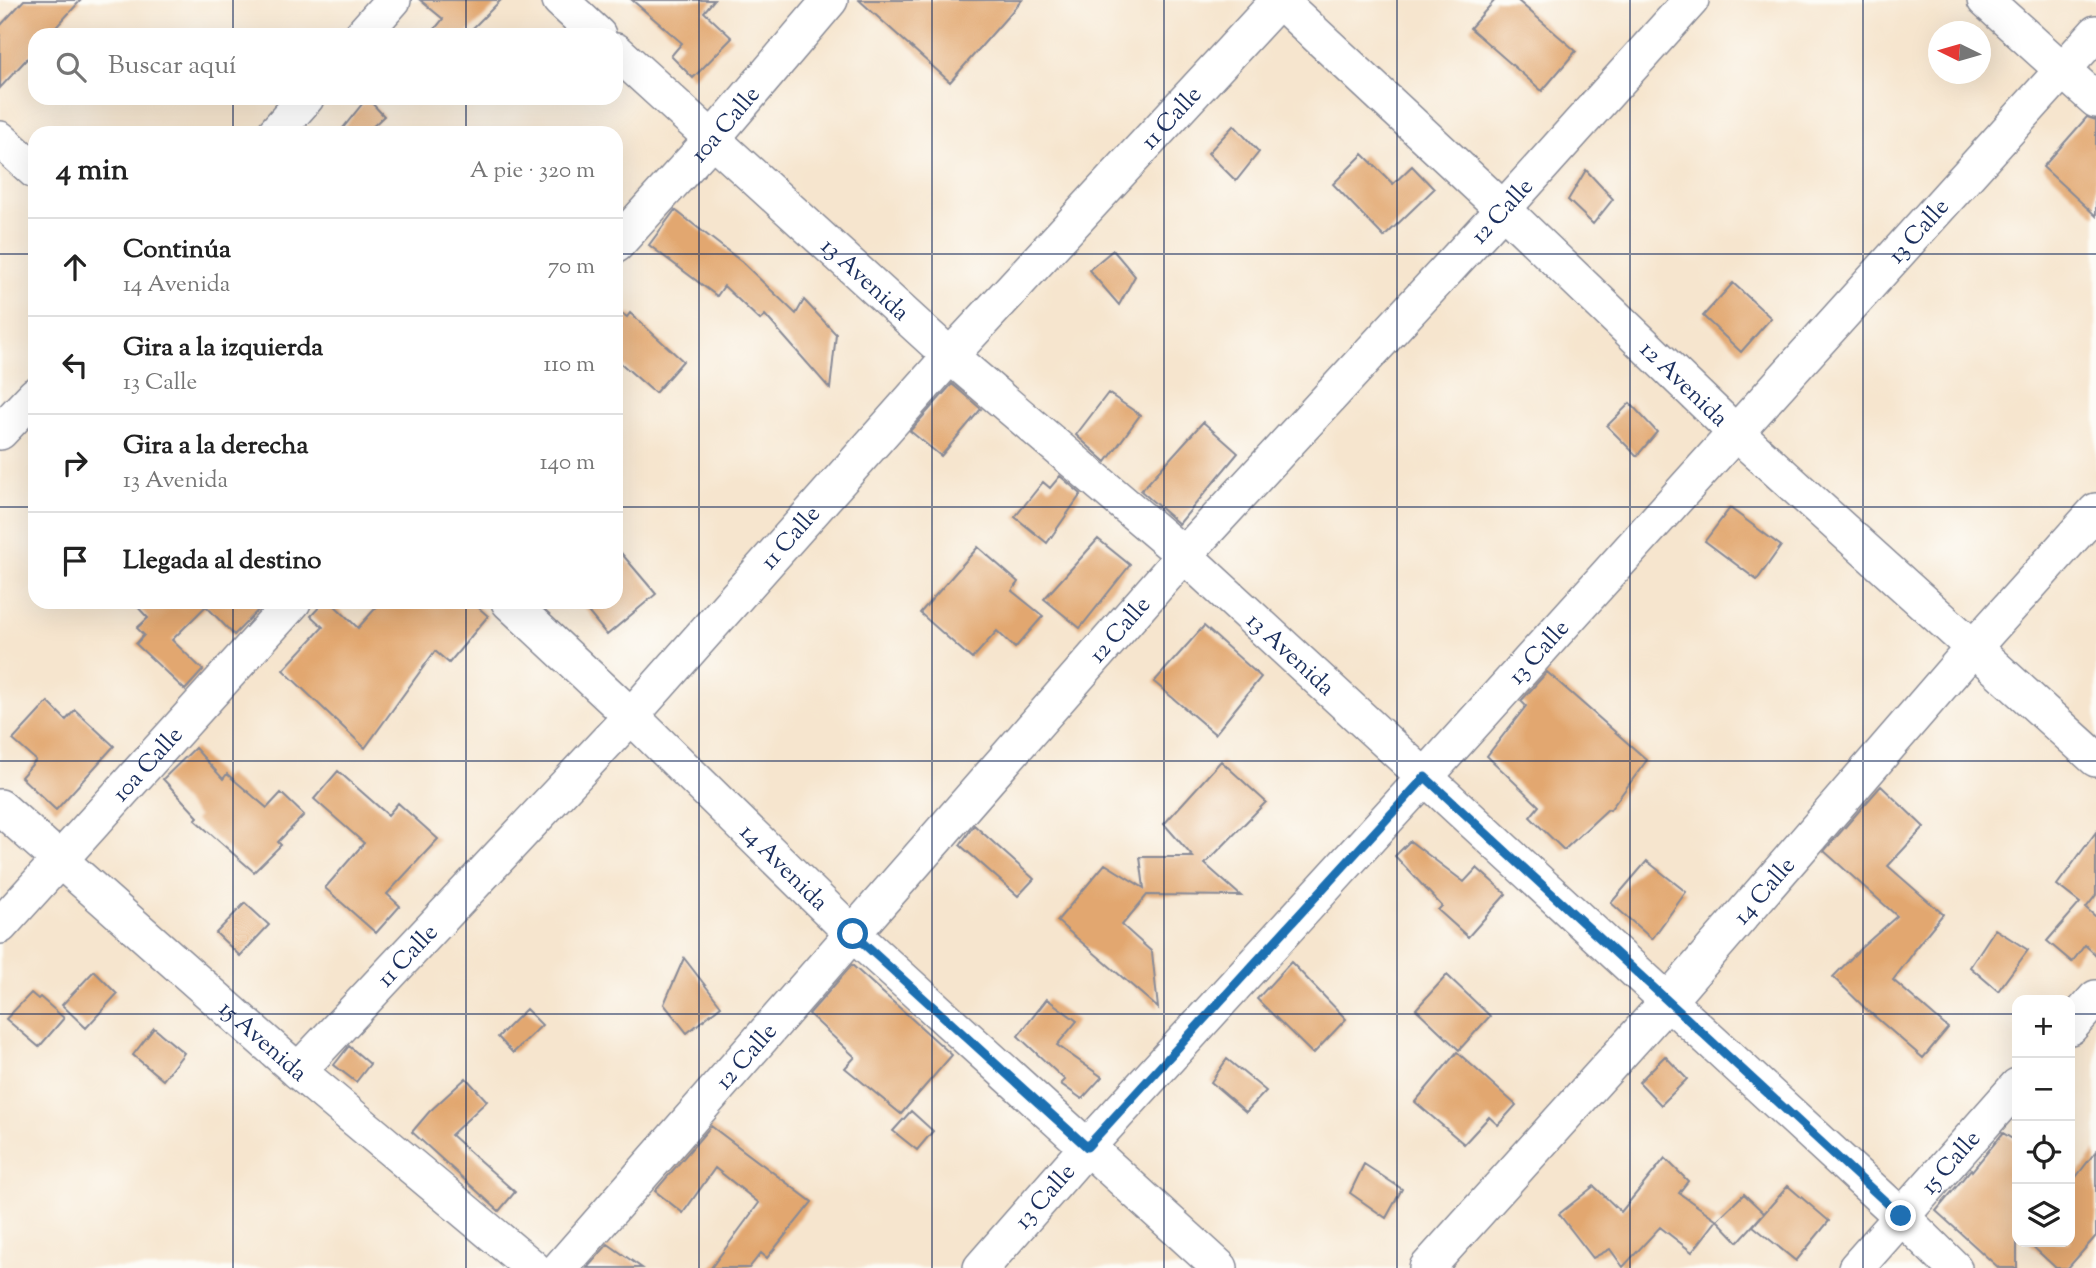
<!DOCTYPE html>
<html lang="es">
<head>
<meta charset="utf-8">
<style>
	body { margin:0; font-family:"Sorts Mill Goudy",serif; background:#f2f2f2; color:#222 }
	.controls { position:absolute; right:21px; bottom:21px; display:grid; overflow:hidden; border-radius:14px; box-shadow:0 7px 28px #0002 }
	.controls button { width:63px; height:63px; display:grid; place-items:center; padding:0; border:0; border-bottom:2px solid #e0e0e0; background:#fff; color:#222; font:35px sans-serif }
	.compass { position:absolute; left:1928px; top:21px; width:63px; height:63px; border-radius:50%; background:#fff; box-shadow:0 7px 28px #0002; rotate:275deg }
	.stop { position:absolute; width:21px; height:21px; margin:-16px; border:5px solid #1f6fb2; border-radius:50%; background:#fff }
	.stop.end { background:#1f6fb2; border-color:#fff; box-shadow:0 2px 7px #0008 }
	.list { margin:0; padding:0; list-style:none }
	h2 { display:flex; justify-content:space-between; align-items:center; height:91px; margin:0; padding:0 28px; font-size:30px }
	h2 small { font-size:23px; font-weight:400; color:#767676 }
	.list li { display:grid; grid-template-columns:46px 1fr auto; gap:21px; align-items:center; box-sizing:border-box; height:98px; padding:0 28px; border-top:2px solid #e0e0e0 }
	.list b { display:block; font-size:26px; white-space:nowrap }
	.list p { margin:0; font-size:23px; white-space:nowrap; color:#767676 }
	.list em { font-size:23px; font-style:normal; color:#767676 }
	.icon { flex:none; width:38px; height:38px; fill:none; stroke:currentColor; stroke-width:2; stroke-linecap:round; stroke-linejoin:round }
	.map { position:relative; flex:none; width:2096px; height:1268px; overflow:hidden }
	.search { position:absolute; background:#fff; box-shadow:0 7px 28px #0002; left:28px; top:28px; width:595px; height:77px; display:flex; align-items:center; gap:18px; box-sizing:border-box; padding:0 24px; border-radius:21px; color:#767676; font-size:26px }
	.panel { position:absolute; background:#fff; box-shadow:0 7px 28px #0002; left:28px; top:126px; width:595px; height:483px; border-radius:21px }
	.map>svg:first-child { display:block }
	.building { fill:#e2a770 }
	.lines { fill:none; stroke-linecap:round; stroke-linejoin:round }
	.minor-casing { stroke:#888a96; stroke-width:38 }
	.minor { stroke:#fff; stroke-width:35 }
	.route { stroke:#1f6fb2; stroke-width:9 }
	.grid { fill:none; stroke:#1b2f5e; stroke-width:2; stroke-opacity:0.55 }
	.labels { text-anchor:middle; stroke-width:5; stroke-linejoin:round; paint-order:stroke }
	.street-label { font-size:24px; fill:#1b2f5e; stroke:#fdfcf7 }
</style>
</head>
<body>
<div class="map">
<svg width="2096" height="1268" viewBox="0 0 2096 1268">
	<rect width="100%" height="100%" fill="#fdfcf7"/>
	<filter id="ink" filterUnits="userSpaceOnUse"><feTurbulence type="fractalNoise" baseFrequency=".0143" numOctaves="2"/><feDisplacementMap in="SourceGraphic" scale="14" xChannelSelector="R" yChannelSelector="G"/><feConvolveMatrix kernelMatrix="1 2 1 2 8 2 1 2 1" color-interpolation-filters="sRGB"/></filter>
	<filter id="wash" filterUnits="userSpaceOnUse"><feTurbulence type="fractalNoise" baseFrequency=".00686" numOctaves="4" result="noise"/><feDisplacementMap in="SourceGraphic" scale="28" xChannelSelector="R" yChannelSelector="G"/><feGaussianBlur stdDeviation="1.57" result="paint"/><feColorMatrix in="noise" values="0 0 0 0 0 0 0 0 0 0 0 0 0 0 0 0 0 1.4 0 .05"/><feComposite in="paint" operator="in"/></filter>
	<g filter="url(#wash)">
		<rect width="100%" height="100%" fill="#f6e5ce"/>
		<g id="blocks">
			<path class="building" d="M24,0H81L49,35H35V50L0,88V26Z
				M420,0H501L466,35H430L443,19Z
				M632,0H714L704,12L732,38L693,78L671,56L682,43Z
				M859,0H1022L950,82Z
				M1495,0H1517L1576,51L1542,91L1470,28Z
				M367,98L384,116L366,133H339Z
				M2087,117L2096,120V216L2043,167Z
				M1234,125L1259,152L1236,181L1208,153Z
				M1363,154L1393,184L1412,166L1434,189L1384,237L1333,184Z
				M1586,170L1613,199L1593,224L1568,200Z
				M675,210L742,262L796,314L804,300L836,334L830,389L765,315L760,320L724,286L717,296L649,245Z
				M1113,250L1135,276L1119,305L1089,270Z
				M1733,283L1771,318L1741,352L1703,316Z
				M616,309L627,317L630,313L683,361L655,393L616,359Z
				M952,384L981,409L941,456L910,431Z
				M1108,393L1140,415L1106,462L1076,435Z
				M1630,403L1657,432L1637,456L1607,426Z
				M1203,422L1238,453L1179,524L1141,491Z
				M1060,476L1081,494L1047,543L1015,517L1043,482L1050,488Z
				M1730,508L1781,546L1757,580L1705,541Z
				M1098,539L1130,565L1080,628L1044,599Z
				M616,547L656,594L607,635L580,602H616Z
				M978,547L1018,582L1012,591L1043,616L1015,648L997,631L972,659L920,613Z
				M133,602H266L234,635L206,606L172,640L203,670L185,690L136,644L144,635L137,628L148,618Z
				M324,602H331L358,628L381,602H472L488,616L449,663L435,651L365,748L283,670L323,627L311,616Z
				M1204,626L1261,677L1215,734L1154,682Z
				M1547,672L1647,760L1610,810L1608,809L1564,850L1530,817L1539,806L1487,756L1526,706L1521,701Z
				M48,702L66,720L75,710L114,746L56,810L21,777L36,760L13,740Z
				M195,748L223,779L227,774L267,808L281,793L304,815L278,842L281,845L254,872L195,820L198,817L163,779Z
				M1221,761L1266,802L1205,864L1241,896L1147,895L1122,925L1152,952L1158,1008L1057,921L1105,864L1144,888L1140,857H1193L1164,824Z
				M338,771L388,815L398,803L438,839L387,894L400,906L376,933L325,888L364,843L314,799Z
				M1881,786L1924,827L1888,866L1943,914L1913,951L1914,952L1893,980L1948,1028L1923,1058L1865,1008L1833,977L1861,948L1897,916L1824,851Z
				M974,825L1034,879L1018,896L960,845Z
				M2096,832V895L2086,908L2096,917V955L2085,945L2072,962L2047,941L2080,903L2057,885Z
				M1410,841L1464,882L1477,868L1506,894L1468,937L1438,910L1442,906L1395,856Z
				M1647,861L1686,892L1652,939L1611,903Z
				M245,903L269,925L240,956L216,933Z
				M1995,929L2028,950L1998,991L1970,967Z
				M684,958L721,1006L687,1033L664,1004Z
				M1291,962L1346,1019L1313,1054L1257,999Z
				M852,965L952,1055L901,1114L845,1068L855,1057L809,1014Z
				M94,971L117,994L86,1028L62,1005Z
				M1447,975L1490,1016L1459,1050L1416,1009Z
				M31,993L38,999L40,997L64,1018L39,1047L6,1019Z
				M1047,999L1077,1021L1057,1045L1102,1077L1082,1099L1061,1084L1065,1080L1018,1036Z
				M526,1009L542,1025L513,1053L498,1037Z
				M154,1028L184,1053L163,1080L133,1055Z
				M349,1046L370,1064L356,1082L334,1065Z
				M1457,1052L1516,1105L1498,1125L1489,1117L1464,1144L1415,1102Z
				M1665,1056L1687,1079L1661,1105L1639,1082Z
				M1227,1059L1266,1091L1246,1112L1211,1082Z
				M466,1078L487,1101L451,1135L515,1192L499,1211L412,1132L429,1112Z
				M911,1111L933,1131L917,1150L893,1131Z
				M711,1126L812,1202L767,1258L761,1253L749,1268H711L759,1203L715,1168L683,1213L655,1191Z
				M2003,1133L2017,1142V1268H1999L1936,1211L1971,1169L1972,1171Z
				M2096,1151V1236L2068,1268H2056L2028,1242H2070V1185Z
				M1665,1158L1688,1181L1679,1193L1717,1220L1692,1252L1660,1227L1623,1267L1610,1249L1593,1258L1559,1214L1594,1186L1621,1212Z
				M1364,1164L1402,1189L1386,1218L1350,1193Z
				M1788,1186L1829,1221L1796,1261L1753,1226Z
				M1744,1194L1764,1213L1738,1242L1717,1220Z
				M608,1244L642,1268H587Z"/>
		</g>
	</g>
	<g filter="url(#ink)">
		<use href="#blocks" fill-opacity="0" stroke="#888a96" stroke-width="2"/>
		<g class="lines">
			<g class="minor-casing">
				<g id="minor">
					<path d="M560,0L598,35"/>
					<path id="s1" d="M1279,0L1503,209L1735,432L2096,759"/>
					<path d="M1985,0L2096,100"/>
					<path d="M362,35L393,0"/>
					<path id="s2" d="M616,51L950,356L1184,555L1901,1216L1954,1268"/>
					<path d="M275,133L306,98"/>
					<path d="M0,139L35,171"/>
					<path id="s3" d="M616,245L712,139L830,0"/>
					<path d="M0,432L35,395"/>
					<path id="s4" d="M509,602L631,716L853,934L1220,1268"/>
					<path id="s5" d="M0,807L298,1071L533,1268"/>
					<path id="s6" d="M0,926L293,602"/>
					<path d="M2070,1027L2096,998"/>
					<path id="s7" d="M298,1071L631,716L950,356L1279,0"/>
					<path id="s8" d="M560,1268L1184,555L1503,209L1691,0"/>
					<path id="s9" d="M981,1268L1087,1147L1425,777L2096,33"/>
					<path id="s10" d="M1427,1268L1667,1002L1973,648L2096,511"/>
					<path id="s11" d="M1856,1268L2017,1086"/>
				</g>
			</g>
			<use href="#minor" class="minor"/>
		</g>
	</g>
	<g class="lines" filter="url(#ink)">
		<path class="route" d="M853,934L1087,1147L1425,777L1901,1216"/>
	</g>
	<path class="grid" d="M233,0V35M466,0V35M699,0V1268M932,0V1268M1164,0V1268M1397,0V1268M1630,0V1268M1863,0V1268M233,98V133M466,98V133M0,254H35M616,254H2096M0,507H35M616,507H2096M233,602V1268M466,602V1268M0,761H2096M0,1014H2017M2070,1014H2096"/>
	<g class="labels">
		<g class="street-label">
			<text dy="8" stroke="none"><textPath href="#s7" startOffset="1293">11 Calle</textPath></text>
			<text dy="8" stroke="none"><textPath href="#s3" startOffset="163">10a Calle</textPath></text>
			<text dy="8" stroke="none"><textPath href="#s8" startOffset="1416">12 Calle</textPath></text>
			<text dy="8" stroke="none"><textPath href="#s9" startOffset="1398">13 Calle</textPath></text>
			<text dy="8" stroke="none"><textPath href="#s2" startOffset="338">13 Avenida</textPath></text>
			<text dy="8" stroke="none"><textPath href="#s1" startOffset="558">12 Avenida</textPath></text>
			<text dy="8" stroke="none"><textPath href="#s7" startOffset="726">11 Calle</textPath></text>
			<text dy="8" stroke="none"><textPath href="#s8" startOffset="849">12 Calle</textPath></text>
			<text dy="8" stroke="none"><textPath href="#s9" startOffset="831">13 Calle</textPath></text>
			<text dy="8" stroke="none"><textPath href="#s2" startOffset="905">13 Avenida</textPath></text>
			<text dy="8" stroke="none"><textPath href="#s6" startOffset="219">10a Calle</textPath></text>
			<text dy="8" stroke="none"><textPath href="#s4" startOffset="382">14 Avenida</textPath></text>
			<text dy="8" stroke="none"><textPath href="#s10" startOffset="506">14 Calle</textPath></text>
			<text dy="8" stroke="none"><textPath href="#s7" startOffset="159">11 Calle</textPath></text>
			<text dy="8" stroke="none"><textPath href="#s5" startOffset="352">15 Avenida</textPath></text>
			<text dy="8" stroke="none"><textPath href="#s8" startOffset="282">12 Calle</textPath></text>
			<text dy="8" stroke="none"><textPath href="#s11" startOffset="142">15 Calle</textPath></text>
			<text dy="8" stroke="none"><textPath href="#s9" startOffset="96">13 Calle</textPath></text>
		</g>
	</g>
</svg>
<div class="controls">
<button>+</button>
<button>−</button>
<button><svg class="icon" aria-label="locate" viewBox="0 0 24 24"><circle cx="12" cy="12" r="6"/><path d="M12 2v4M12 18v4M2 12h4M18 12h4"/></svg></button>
<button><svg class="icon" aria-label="layers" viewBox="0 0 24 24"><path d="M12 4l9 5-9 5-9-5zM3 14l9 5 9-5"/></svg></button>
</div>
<svg class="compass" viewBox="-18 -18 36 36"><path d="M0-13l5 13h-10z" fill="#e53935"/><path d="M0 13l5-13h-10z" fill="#767676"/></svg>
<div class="stop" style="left:853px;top:934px"></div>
<div class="stop end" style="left:1901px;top:1216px"></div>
<div class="search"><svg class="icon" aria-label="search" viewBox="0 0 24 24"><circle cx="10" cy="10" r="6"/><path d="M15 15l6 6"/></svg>Buscar aquí</div>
<section class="panel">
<h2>4 min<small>A pie · 320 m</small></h2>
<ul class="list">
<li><svg class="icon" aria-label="ahead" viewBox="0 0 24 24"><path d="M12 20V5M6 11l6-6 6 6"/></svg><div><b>Continúa</b><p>14 Avenida</p></div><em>70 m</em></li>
<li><svg class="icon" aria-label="left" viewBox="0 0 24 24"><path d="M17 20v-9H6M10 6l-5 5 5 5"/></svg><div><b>Gira a la izquierda</b><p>13 Calle</p></div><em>110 m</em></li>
<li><svg class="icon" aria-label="right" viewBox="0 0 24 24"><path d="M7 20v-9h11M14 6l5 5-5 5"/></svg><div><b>Gira a la derecha</b><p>13 Avenida</p></div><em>140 m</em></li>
<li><svg class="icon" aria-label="arrive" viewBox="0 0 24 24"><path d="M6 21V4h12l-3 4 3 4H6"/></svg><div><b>Llegada al destino</b></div></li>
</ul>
</section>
</div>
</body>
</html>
